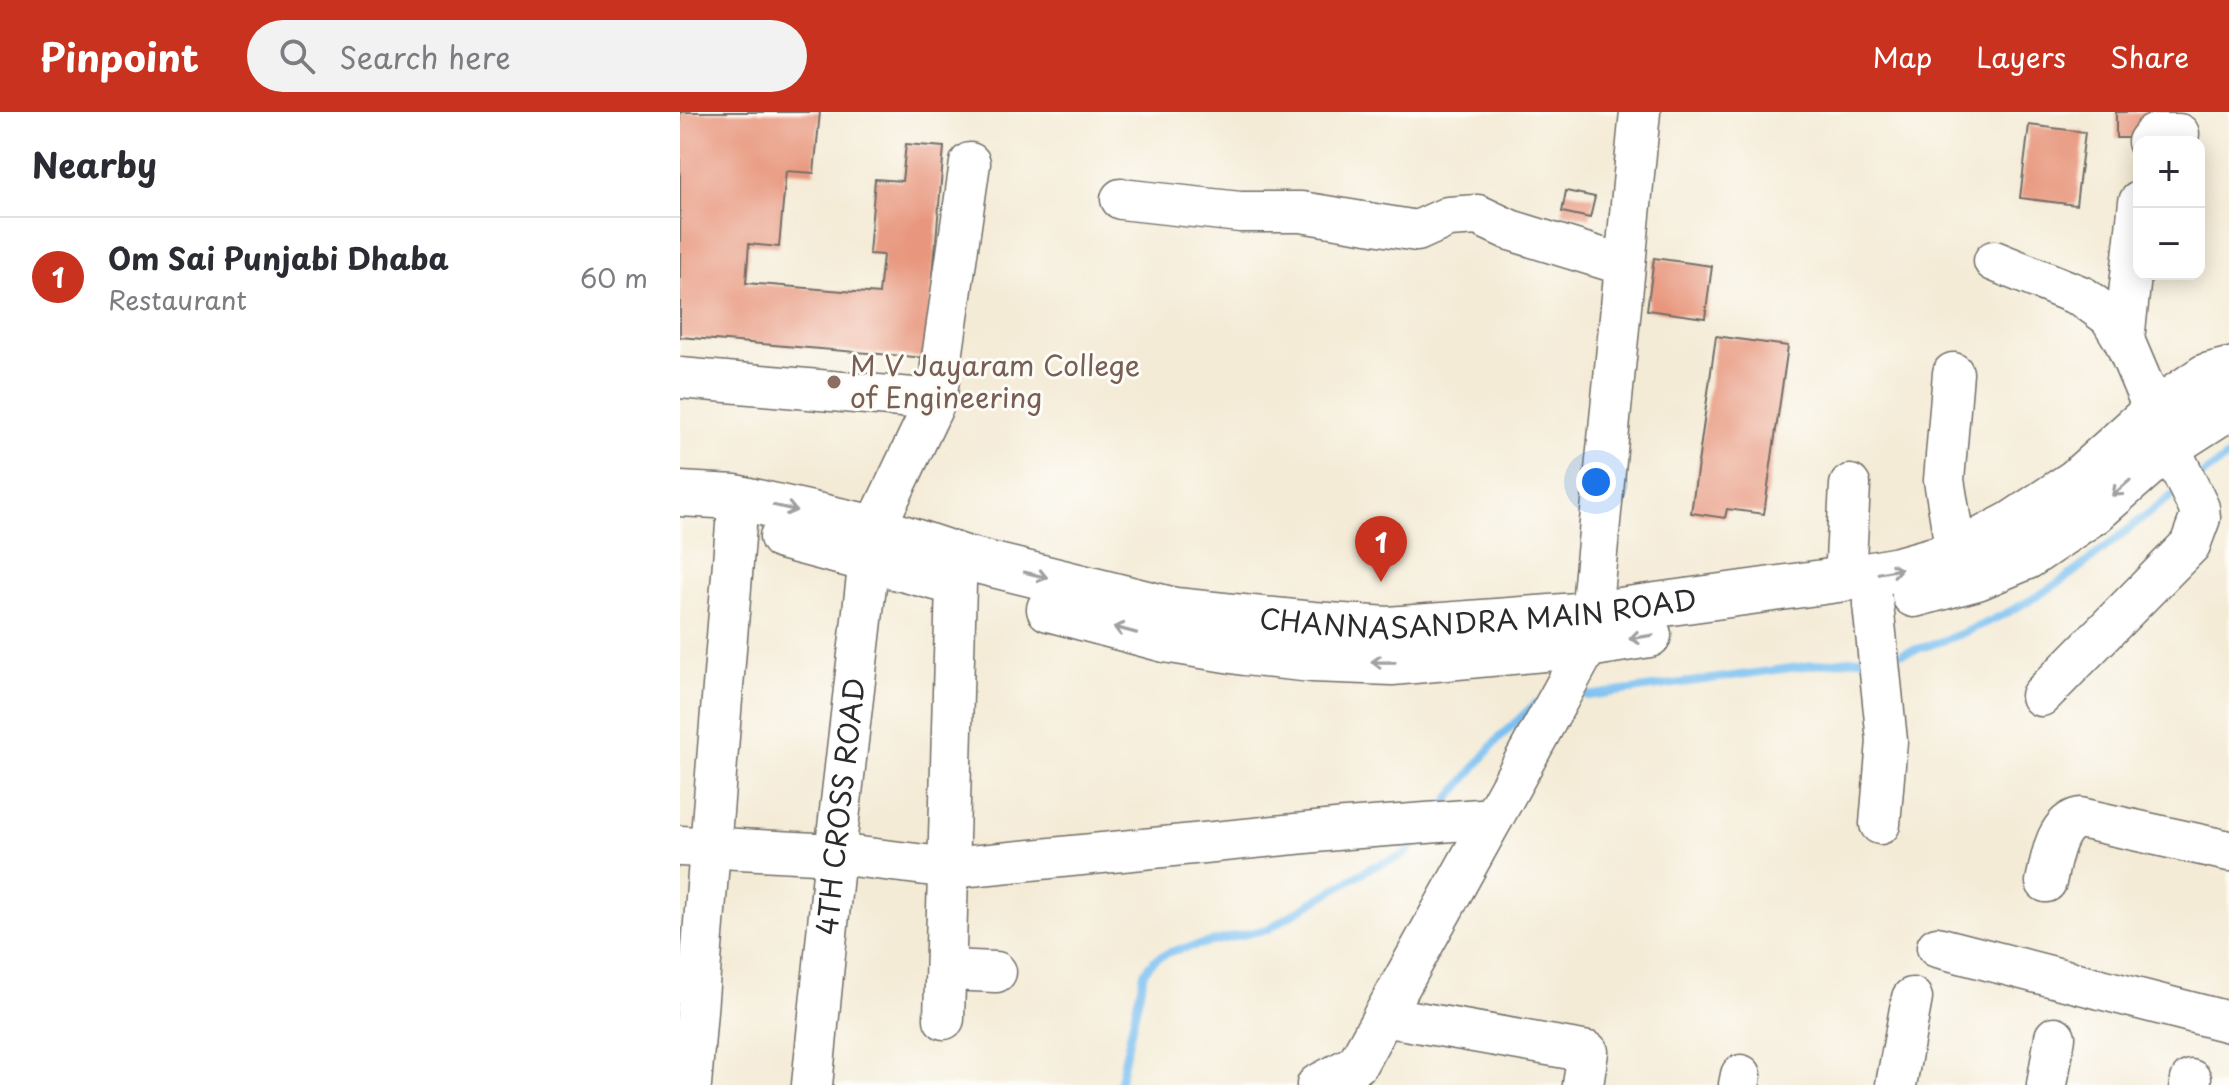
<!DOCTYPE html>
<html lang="en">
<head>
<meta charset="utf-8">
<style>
	body { margin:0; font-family:"Playpen Sans",sans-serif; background:#f2f2f3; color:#2b2b33 }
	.controls { position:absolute; right:24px; top:24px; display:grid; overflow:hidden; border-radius:16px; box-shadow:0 4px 20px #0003 }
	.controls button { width:72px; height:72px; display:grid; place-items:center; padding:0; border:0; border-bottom:2px solid #e1e1e2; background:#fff; color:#2b2b33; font:40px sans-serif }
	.you { position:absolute; left:916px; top:370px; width:28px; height:28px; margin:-20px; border:6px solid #fff; border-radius:50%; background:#1a73e8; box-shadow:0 0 0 12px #1a73e833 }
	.badge { display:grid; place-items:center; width:52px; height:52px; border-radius:50%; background:#c8321e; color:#fff; font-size:26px; font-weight:700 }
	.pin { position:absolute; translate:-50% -66px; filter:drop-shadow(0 2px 4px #0008) }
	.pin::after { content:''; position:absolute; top:42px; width:28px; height:24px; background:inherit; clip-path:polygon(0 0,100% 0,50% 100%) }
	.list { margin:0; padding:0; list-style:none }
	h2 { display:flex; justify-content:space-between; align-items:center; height:104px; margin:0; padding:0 32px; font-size:34px }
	h2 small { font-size:26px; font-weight:400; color:#7c7c81 }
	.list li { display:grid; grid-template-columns:52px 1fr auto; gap:24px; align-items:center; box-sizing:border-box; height:120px; padding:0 32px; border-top:2px solid #e1e1e2 }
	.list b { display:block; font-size:30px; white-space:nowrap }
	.list p { margin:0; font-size:26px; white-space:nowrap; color:#7c7c81 }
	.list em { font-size:26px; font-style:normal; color:#7c7c81 }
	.icon { flex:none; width:44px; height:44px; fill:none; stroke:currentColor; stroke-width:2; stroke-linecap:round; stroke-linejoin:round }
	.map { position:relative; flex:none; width:1549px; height:973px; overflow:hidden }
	header { display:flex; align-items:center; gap:48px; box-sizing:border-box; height:112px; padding:0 40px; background:#c8321e; color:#fff }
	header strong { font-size:38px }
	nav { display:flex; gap:44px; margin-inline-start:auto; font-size:28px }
	.search { width:560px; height:72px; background:#f2f2f3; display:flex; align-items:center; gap:20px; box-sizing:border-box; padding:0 28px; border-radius:44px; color:#7c7c81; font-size:30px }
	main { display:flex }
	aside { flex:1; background:#fff }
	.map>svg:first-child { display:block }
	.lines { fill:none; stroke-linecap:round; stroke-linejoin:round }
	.stream { stroke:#7ac0f1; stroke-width:8 }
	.building { fill:#e8977e }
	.minor-casing { stroke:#716e67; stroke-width:43 }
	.major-casing { stroke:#716e67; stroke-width:47 }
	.minor { stroke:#fff; stroke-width:40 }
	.major { stroke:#fff; stroke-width:44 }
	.oneway { stroke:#a0a0a0 }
	.education-dot { fill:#8d6e63; stroke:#fdfcf7; stroke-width:3 }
	.labels { text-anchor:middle; stroke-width:6; stroke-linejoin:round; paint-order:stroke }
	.education-label { font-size:28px; fill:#785e54; stroke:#fdfcf7; text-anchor:start }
	.street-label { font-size:28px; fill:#2b2b2b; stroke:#fdfcf7 }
</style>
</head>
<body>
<header>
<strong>Pinpoint</strong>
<div class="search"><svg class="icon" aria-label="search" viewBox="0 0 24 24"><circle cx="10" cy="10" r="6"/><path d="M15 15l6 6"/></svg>Search here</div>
<nav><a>Map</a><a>Layers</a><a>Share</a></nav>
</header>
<main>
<aside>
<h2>Nearby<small></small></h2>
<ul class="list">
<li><span class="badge">1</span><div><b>Om Sai Punjabi Dhaba</b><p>Restaurant</p></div><em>60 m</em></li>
</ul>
</aside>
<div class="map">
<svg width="1549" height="973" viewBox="0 0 1549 973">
	<rect width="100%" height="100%" fill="#fdfcf7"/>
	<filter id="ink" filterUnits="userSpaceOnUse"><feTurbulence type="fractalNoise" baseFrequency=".0125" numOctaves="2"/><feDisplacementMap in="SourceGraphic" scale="16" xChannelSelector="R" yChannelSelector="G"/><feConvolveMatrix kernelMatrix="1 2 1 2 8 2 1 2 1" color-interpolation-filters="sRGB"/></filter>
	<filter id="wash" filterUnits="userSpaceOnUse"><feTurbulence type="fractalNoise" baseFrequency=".006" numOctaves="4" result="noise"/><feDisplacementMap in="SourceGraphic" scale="32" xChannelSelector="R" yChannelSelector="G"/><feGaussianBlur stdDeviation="1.8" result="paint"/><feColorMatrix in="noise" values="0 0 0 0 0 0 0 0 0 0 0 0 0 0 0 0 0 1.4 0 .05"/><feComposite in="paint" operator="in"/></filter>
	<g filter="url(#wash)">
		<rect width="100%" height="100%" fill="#f4ebd6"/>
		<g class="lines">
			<path class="stream" d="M1521,364L1549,344
				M1223,541C1279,527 1343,496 1390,463C1425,437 1458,408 1493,383
				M907,584L1184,546
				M761,697L818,627L856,591
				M439,973L464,861C472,847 482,843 496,838L588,817L690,756L724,743L733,732"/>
		</g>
		<g id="blocks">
			<path class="building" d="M0,0H140L134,61L106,59L99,135L69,132L66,171L199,182L203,143L189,142L195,67L222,69L226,32L264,35L246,246L0,225Z
				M1436,0H1468V26H1436Z
				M1349,13L1405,20L1396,93L1340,86Z
				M886,79L915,85L910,106L882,100Z
				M974,146L1032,154L1025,206L967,198Z
				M1036,224L1108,234L1084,402L1047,397L1045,406L1011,401Z"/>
		</g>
	</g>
	<g filter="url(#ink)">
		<use href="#blocks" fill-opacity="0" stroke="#716e67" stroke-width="2"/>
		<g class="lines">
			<g class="minor-casing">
				<g id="minor">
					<path d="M1468,30L1474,22H1499"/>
					<path d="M441,87L560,100H621L737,119L768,105L798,103L830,118L944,153"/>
					<path d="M1314,149L1403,185L1430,205L1444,228L1489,334L1519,396L1520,406L1510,433L1361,584"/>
					<path d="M1444,228L1459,90"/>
					<path d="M1273,261L1264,368L1276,441"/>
					<path d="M0,266L256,288"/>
					<path d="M1165,467L1170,373"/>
					<path d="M1193,492L1207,629L1200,712"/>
					<path d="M0,734L155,742L270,756L666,717L813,706L908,533L960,0"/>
					<path d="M1366,770C1371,748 1375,711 1400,706L1549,739"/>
					<path d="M1257,835L1549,910"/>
					<path d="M267,858L316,860"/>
					<path d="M703,904L908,940L903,973"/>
					<path d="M264,907L276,472"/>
					<path d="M11,973L56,413"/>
					<path id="s1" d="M132,973L155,742L189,447L195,416L256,288L290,51"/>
					<path d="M637,973L677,952L813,706"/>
					<path d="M1059,973L1061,963"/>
					<path d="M1216,973L1232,886"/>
					<path d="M1367,973L1375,925"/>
					<path d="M1510,973L1511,968"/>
				</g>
			</g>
			<g class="major-casing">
				<g id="major">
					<path id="s2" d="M0,382L55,385L195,416L285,446L495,498L633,512L708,517L911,502L1165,467L1219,457L1276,441L1331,412L1396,369L1474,299L1526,264L1549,258"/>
					<path d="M102,425L260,467"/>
					<path d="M1234,483L1297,466L1347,445L1414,400L1489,334L1539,302L1549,299"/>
					<path d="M369,497L485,528L565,541L632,548L712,551L908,533L969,523"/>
				</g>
			</g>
			<use href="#minor" class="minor"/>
			<use href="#major" class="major"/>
		</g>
		<defs><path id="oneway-shaft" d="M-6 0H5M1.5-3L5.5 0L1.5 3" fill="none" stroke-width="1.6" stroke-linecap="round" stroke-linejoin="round" transform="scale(2)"/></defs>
		<g class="oneway">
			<use href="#oneway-shaft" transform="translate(1441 376) rotate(139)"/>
			<use href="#oneway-shaft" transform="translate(105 396) rotate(13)"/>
			<use href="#oneway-shaft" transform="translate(1210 459) rotate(-11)"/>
			<use href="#oneway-shaft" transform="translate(356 463) rotate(14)"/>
			<use href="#oneway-shaft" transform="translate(445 518) rotate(-165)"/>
			<use href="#oneway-shaft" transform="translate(961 525) rotate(171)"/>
			<use href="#oneway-shaft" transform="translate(703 550) rotate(-179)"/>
		</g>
	</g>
	<circle class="education-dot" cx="154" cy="270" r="8"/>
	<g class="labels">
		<g class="education-label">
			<text x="170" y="264">M V Jayaram College<tspan x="170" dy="32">of Engineering</tspan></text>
		</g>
		<g class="street-label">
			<text dy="10" stroke="none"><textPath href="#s2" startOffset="814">CHANNASANDRA MAIN ROAD</textPath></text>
			<text dy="10" stroke="none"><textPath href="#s1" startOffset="280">4TH CROSS ROAD</textPath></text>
		</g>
	</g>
</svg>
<div class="controls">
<button>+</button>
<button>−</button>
</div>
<div class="you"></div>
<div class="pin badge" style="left:701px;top:470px">1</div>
</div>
</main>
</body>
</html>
